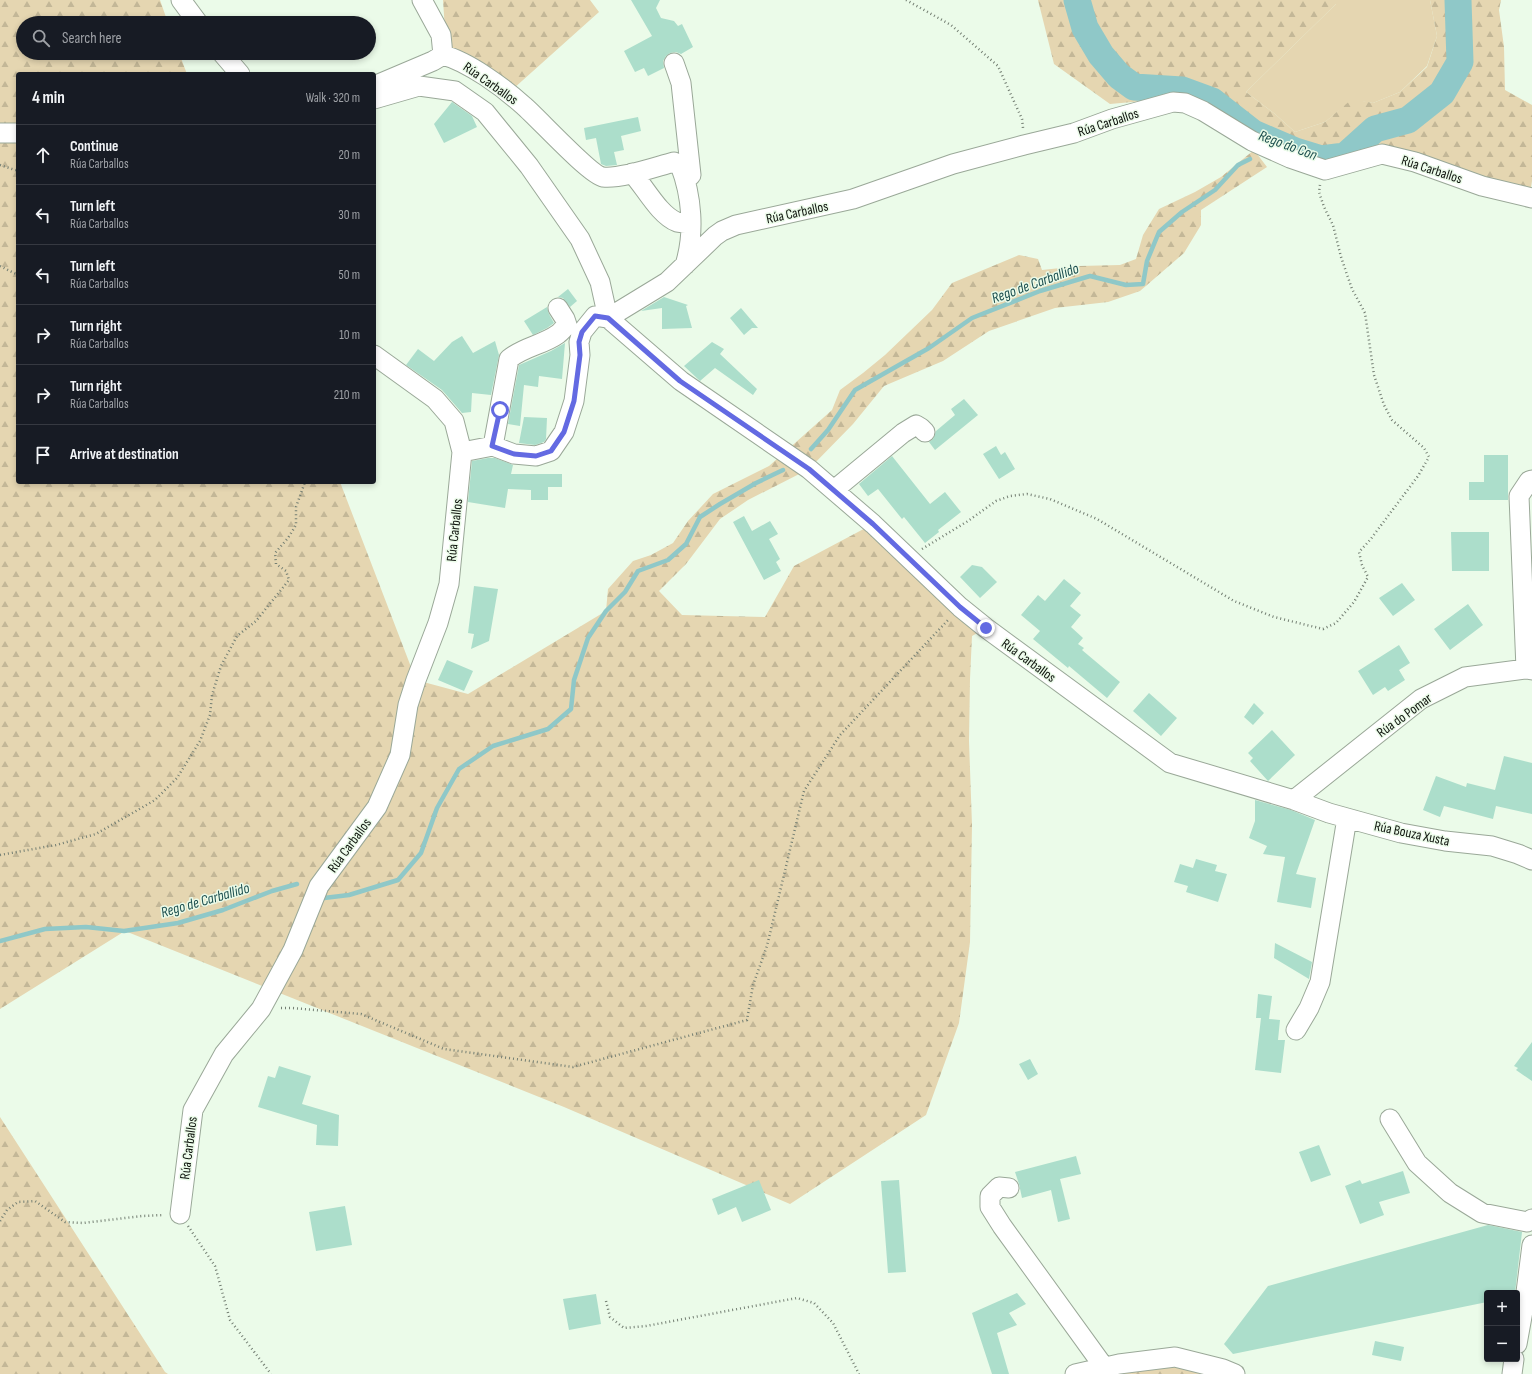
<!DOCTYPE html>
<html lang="en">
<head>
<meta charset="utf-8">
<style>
	body { margin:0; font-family:"Sofia Sans Condensed",sans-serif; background:#20242c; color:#f1f3f6 }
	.controls { position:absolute; right:12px; bottom:12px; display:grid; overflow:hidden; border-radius:4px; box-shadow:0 2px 6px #0003 }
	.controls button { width:36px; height:36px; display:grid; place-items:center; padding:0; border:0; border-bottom:1px solid #363941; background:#171b24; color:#f1f3f6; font:20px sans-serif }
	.stop { position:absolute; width:12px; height:12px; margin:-9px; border:3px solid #636ae2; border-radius:50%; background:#fff }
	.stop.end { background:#636ae2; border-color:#fff; box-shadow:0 1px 4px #0008 }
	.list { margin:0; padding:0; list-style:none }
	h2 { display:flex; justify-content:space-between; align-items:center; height:52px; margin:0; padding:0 16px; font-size:17px }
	h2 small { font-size:13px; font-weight:400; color:#9ea1a6 }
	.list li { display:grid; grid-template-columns:26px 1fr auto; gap:12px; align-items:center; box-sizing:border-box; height:60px; padding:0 16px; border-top:1px solid #363941 }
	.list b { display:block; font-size:15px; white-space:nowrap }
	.list p { margin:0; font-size:13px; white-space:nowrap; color:#9ea1a6 }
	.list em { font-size:13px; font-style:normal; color:#9ea1a6 }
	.icon { flex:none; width:22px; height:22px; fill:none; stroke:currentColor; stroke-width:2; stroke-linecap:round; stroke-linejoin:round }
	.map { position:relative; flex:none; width:1532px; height:1374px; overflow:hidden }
	.search { position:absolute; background:#171b24; box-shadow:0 2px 6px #0003; left:16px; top:16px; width:360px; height:44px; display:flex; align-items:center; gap:10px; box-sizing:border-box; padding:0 14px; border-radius:22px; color:#9ea1a6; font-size:15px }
	.panel { position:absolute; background:#171b24; box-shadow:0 2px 6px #0003; left:16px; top:72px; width:360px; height:412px; border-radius:4px }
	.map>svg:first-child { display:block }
	.grass { fill:#e5d6b1 }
	.forest { fill:url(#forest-firs) }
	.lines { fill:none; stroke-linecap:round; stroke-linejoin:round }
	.stream { stroke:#8fc8c8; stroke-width:4.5 }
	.river { stroke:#8fc8c8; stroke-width:27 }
	.building { fill:#acdecb }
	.minor-casing { stroke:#9aa898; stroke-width:21 }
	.path { stroke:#747f73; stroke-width:2.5; stroke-dasharray:1 3; stroke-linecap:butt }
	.minor { stroke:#fff; stroke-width:19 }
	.route { stroke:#636ae2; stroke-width:5 }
	.labels { text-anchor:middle; stroke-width:3; stroke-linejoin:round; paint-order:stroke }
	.street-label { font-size:14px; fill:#0e130d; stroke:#ebfbe9 }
	.water-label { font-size:15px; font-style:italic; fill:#1d4f4f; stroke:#ebfbe9 }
</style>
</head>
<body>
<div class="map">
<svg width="1532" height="1374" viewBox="0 0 1532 1374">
	<defs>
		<pattern id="forest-firs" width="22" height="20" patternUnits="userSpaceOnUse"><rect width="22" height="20" fill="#e5d6b1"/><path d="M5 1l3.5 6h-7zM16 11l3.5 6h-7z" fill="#c3b797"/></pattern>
	</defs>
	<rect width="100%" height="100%" fill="#ebfbe9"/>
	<path class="grass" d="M1336,0H1430L1437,36L1427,66L1400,92L1373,103L1352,100L1325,122L1295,132L1275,114L1246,92L1336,4Z"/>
	<path class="forest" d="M0,0H160L168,23H23V53H179L187,74H18V482H340L416,680L468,694L606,611L608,589L633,561L651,555L673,543L688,521L713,494L769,466L795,443L832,410L840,390L863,373L885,355L932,310L952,283L1019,255L1038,259L1042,270L1079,266L1120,265L1136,259L1143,235L1159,209L1195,192L1221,177L1254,150L1267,167L1201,210V225L1184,253L1140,291L1108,302L1055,308L989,331L943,361L884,386L853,424L809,469L748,500L720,519L686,564L659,591L682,615L765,617L794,566L873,524L986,628L972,636L970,679L969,741L972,825L970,942L959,1023L926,1115L790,1204L564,1107L125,931L0,1009Z
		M443,0H590L599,12L513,89L446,45Z
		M1038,0H1336V4L1246,92L1275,114L1295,132L1325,122L1352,99L1373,103L1400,92L1427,67L1437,36L1430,0H1501L1499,10L1504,47L1505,90L1532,105V181L1530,194L1419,157L1325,163L1293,153L1188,97L1110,104L1054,64Z
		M0,1117L165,1372L168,1374H0Z
		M1205,1365L1235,1374H1076L1110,1366Z"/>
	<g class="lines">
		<path class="stream" d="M811,449L828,430L855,390L929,348L972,318L1040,291L1090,276L1126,285L1143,284L1147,261L1159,232L1182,212L1215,190L1238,165L1250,159
			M324,898L349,895L398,880L421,853L437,808L459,769L493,746L548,729L571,709L574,680L588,638L606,611L625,592L638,571L668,560L686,544L700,517L720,504L756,483L783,470
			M0,941L45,929L86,927L124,931L178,923L223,910L272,891L297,884"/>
		<path class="river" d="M1077,0L1085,28L1101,55L1119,76L1134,87L1182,90L1212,101L1253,133L1295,151L1321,159L1345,156L1375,129L1408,120L1442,93L1460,62L1458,0"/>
	</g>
	<path class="building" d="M631,0H660L656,8L661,18L674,21L678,26L682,24L693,47L681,54L676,52L670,53L666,56L663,61L664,68L648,76L644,68L635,72L624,51L652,36Z
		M452,102L472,116L477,127L444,143L434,124Z
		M638,117L641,131L621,136L624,150L614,152L617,165L606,166L601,164L596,138L586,140L584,128Z
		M568,289L577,301L570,307L563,298L558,297Z
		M664,297L688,305L686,306L692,328L662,329V308L641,311Z
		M547,307L549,314L554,323L547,328L533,335L524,321Z
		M741,308L758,328H752L744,335L730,318Z
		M462,336L473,353L495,341L499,355L491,395L472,393L471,412L462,413L442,390L406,365L418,349L434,361L452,342Z
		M712,342L724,349L720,354L757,389L753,395L715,368L700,381L684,366Z
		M565,343L562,379L539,376L538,387L524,385L520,426L508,424L519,365L551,351Z
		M964,399L978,415L935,450L929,442L933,439L936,431L955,415L951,409Z
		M524,417L547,418L546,439L544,442L535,445L519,443Z
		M996,446L1001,455L1005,452L1015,469L999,479L983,454Z
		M1484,455H1508V500H1469V482H1484Z
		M892,456L930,504L945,492L961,512L938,530L939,532L925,543L904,517L902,519L878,489L868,496L859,484Z
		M488,458H495L513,465L511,474H562V487H548V500H531V490L508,489L505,508L468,502L472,461Z
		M744,516L752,531L770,521L778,534L769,539L780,559L776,562L781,571L764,580L733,522Z
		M1451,532H1489V571H1452Z
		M972,565L982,567L997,582L980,598L960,577Z
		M1064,579L1081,593L1070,606L1081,615L1071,627L1083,638L1078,644L1084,648L1082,650L1120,682L1107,698L1069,666L1068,668L1033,639L1040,631L1021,615L1038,595L1045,601Z
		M1402,583L1415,600L1393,616L1379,598Z
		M474,586L498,589L489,641L471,649L474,634L468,633Z
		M1468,604L1483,625L1450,650L1434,629Z
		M1399,645L1410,663L1399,670L1405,680L1388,691L1385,687L1373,695L1358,671Z
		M447,660L473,671L464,691L438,680Z
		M1149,693L1177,718L1161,736L1133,711Z
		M1254,703L1264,713L1253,725L1244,717Z
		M1272,730L1295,755L1268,781L1250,761L1253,758L1248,753Z
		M1504,756L1532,763V814L1496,806L1493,819L1444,806L1440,817L1423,810L1436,776L1466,787L1467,783L1495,790Z
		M1255,800L1291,810L1315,820L1296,874L1316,878L1311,908L1277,902L1285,857L1263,854L1267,846L1249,838L1255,821Z
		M1196,859L1217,865L1215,871L1227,874L1218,902L1186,892L1188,886L1174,882L1180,864L1193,868Z
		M1275,943L1312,962L1309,979L1274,958Z
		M1258,994L1272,996L1269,1019L1280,1020L1278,1040H1285L1281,1073L1255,1070L1261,1018H1256Z
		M1532,1042V1081L1516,1070L1518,1068L1514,1066Z
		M1030,1059L1038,1074L1028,1080L1019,1064Z
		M279,1066L311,1076L302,1104L339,1115L338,1146L316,1145L317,1125L258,1107L268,1076L275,1078Z
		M1319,1145L1331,1175L1311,1182L1299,1152Z
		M1076,1156L1081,1174L1060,1179L1070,1219L1058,1222L1051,1190L1022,1198L1019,1184L1015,1172Z
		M1403,1171L1410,1193L1379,1202L1384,1215L1360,1224L1345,1186L1360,1180L1362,1184Z
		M759,1180L771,1210L742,1222L736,1207L718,1215L712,1199Z
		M899,1180L906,1272L888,1273L881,1181Z
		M345,1206L352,1245L316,1251L309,1212Z
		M1488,1225L1522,1232L1515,1293H1487V1302L1233,1354L1224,1344L1268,1286Z
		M1017,1293L1026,1304L1009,1313L1017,1325L997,1333L1009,1374H992L972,1313Z
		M596,1294L601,1324L569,1330L563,1299Z
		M1375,1341L1404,1347L1401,1361L1372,1355Z"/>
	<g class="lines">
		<g class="minor-casing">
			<path id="minor" d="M181,0L198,23
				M222,53L240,74
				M443,55C469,62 504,88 524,106C538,118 590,175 603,177C622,179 655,167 674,162L680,165C692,196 695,233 685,265
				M674,63L681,83L691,175L687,179
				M374,86L433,61L443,55L441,35L422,0
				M374,99L419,86L455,91L485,112L529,166L580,239L600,282L608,318L681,381L809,469L873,524L960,607L986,628L1170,763L1294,800L1329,813L1401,833L1445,841L1492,846L1518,854L1532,860
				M0,133H18
				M632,173C645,187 659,215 677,222C681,223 686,223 690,223
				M493,446L509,359C523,347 543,345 558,334C561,332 564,328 567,325L565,319L558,308
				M462,452L493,446L514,454L536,456L551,451L564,432L574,401L580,355L579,342L582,332L595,316L608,318L667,282L715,236L722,231L736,225L853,199L953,164L1024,145L1074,133L1112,119L1173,102L1185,103L1203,111L1252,141L1290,158L1325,170L1382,154L1415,162L1482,186L1532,198
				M834,490L903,433L916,425L921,428L925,432
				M1526,669L1519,496L1529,481L1532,480
				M1294,800L1421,699L1465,677L1526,669L1532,670
				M1296,1030L1309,1008L1320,982L1347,818
				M1390,1119L1417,1163L1450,1193L1482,1213L1527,1222L1532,1219
				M1009,1188L999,1187L990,1196V1207L1002,1226L1104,1367
				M180,1214L193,1110L224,1054L261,1009L293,950L319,886L377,807L400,755L408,705L416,680L438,623L449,584L462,452L454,421L435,399L374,355
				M1517,1344L1525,1300L1532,1245
				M1075,1374L1119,1364L1175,1357L1223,1369L1235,1374
				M1512,1374L1514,1359"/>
		</g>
		<path class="path" d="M906,0L951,25L998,66L1022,119L1023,128
			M0,165L18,171
			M0,266L18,275
			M922,549L968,521L996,501L1010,496L1027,494L1050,499L1097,519L1234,601L1274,617L1323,629L1336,623L1354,602L1368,577L1362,565L1359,552L1370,540L1418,476L1429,457L1424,448L1392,420L1384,405L1374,375L1365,313L1352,289L1341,257L1333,225L1324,207L1319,192L1320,185
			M0,855L56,845L96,834L155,800L177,778L200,741L210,715L212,695L221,666L237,636L256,621L289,580L286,571L276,564L275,553L288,538L296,525V507L305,482
			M281,1008H292L361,1014L444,1049L573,1067L747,1020L753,985L767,946L804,791L840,735L949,619
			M0,1221L7,1210L18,1202L35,1201L65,1222L83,1223L142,1216L164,1215
			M188,1226L215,1266L230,1320L271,1374
			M606,1301L610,1317L624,1328L646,1326L797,1298L814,1303L833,1323L859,1374"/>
		<use href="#minor" class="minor"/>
	</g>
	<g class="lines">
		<path class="route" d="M500,410L492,446L514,454L536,456L551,451L564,432L574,401L580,355L579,342L582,332L595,316L608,318L680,381L809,469L873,524L960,607L986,628"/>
	</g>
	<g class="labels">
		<g class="street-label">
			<text transform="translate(491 83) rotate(35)" y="5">Rúa Carballos</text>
			<text transform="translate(1108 122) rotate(-18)" y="5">Rúa Carballos</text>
			<text transform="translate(1432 169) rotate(18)" y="5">Rúa Carballos</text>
			<text transform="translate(797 212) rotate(-12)" y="5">Rúa Carballos</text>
			<text transform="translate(454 530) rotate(-84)" y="5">Rúa Carballos</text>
			<text transform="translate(1029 660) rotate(36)" y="5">Rúa Carballos</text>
			<text transform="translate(1404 715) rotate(-36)" y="5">Rúa do Pomar</text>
			<text transform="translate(1412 833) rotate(12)" y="5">Rúa Bouza Xusta</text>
			<text transform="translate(349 845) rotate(-54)" y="5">Rúa Carballos</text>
			<text transform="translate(188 1148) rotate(-83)" y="5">Rúa Carballos</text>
		</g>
		<g class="water-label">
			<text transform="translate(1288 145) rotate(20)" y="5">Rego do Con</text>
			<text transform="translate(1035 283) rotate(-20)" y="5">Rego de Carballido</text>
			<text transform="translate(205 900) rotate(-16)" y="5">Rego de Carballido</text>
		</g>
	</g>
</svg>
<div class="controls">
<button>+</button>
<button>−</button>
</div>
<div class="stop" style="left:500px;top:410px"></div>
<div class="stop end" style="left:986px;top:628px"></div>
<div class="search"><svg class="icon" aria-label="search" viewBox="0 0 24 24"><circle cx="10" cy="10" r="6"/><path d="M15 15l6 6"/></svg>Search here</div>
<section class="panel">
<h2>4 min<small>Walk · 320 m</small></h2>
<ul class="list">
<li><svg class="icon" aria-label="ahead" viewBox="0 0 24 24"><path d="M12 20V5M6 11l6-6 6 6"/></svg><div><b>Continue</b><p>Rúa Carballos</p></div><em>20 m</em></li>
<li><svg class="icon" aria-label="left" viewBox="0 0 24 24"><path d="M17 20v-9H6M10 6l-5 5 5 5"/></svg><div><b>Turn left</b><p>Rúa Carballos</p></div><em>30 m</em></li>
<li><svg class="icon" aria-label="left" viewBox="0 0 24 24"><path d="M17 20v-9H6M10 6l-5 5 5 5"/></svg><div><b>Turn left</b><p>Rúa Carballos</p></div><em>50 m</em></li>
<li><svg class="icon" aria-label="right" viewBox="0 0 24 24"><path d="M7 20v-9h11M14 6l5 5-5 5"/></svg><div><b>Turn right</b><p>Rúa Carballos</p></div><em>10 m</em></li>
<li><svg class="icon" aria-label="right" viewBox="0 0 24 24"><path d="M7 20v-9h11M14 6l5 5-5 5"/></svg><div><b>Turn right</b><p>Rúa Carballos</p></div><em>210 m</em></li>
<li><svg class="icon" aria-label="arrive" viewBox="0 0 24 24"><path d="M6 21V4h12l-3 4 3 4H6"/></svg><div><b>Arrive at destination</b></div></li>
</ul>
</section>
</div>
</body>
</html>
